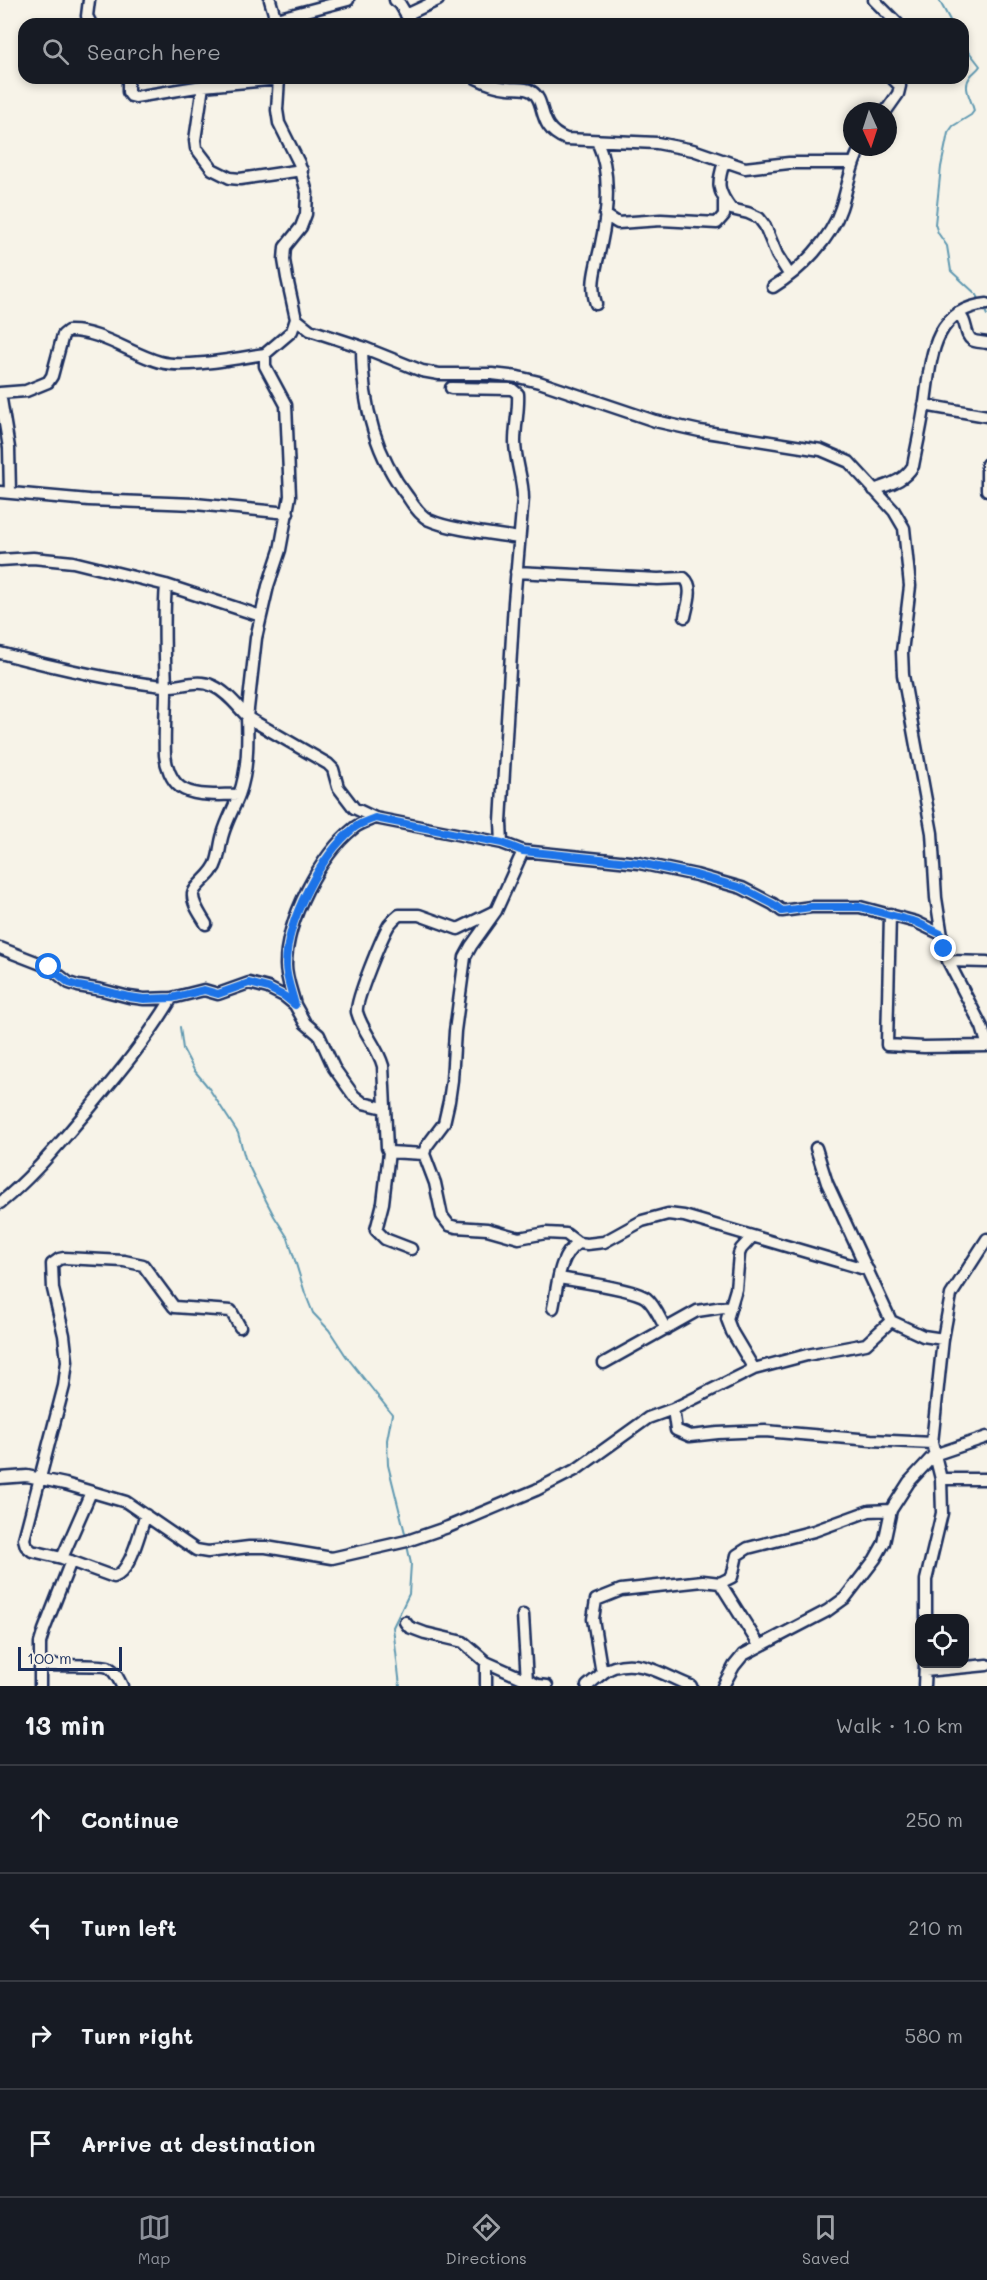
<!DOCTYPE html>
<html lang="en">
<head>
<meta charset="utf-8">
<style>
	body { margin:0; font-family:Mali,sans-serif; background:#20242c; color:#f1f3f6 }
	.controls { position:absolute; right:18px; bottom:18px; display:grid; overflow:hidden; border-radius:12px; box-shadow:0 3px 9px #0003 }
	.controls button { width:54px; height:54px; display:grid; place-items:center; padding:0; border:0; border-bottom:2px solid #363941; background:#171b24; color:#f1f3f6; font:30px sans-serif }
	.compass { position:absolute; left:843px; top:102px; width:54px; height:54px; border-radius:50%; background:#171b24; box-shadow:0 3px 9px #0003; rotate:177deg }
	.scale { position:absolute; left:18px; bottom:15px; width:104px; box-sizing:border-box; padding-left:6px; border:3px solid #1b2f5e; border-top:0; font-size:16px; line-height:21px; white-space:nowrap; color:#1b2f5e; -webkit-text-stroke:4px #f7f3e8; paint-order:stroke }
	.stop { position:absolute; width:18px; height:18px; margin:-14px; border:4px solid #1a73e8; border-radius:50%; background:#fff }
	.stop.end { background:#1a73e8; border-color:#fff; box-shadow:0 2px 6px #0008 }
	.list { margin:0; padding:0; list-style:none }
	h2 { display:flex; justify-content:space-between; align-items:center; height:78px; margin:0; padding:0 24px; font-size:26px }
	h2 small { font-size:20px; font-weight:400; color:#9ea1a6 }
	.list li { display:grid; grid-template-columns:39px 1fr auto; gap:18px; align-items:center; box-sizing:border-box; height:108px; padding:0 24px; border-top:2px solid #363941 }
	.list b { display:block; font-size:22px; white-space:nowrap }
	.list em { font-size:20px; font-style:normal; color:#9ea1a6 }
	.icon { flex:none; width:33px; height:33px; fill:none; stroke:currentColor; stroke-width:2; stroke-linecap:round; stroke-linejoin:round }
	.map { position:relative; flex:none; width:987px; height:1686px; overflow:hidden }
	.search { position:absolute; background:#171b24; box-shadow:0 3px 9px #0003; left:18px; right:18px; top:18px; height:66px; display:flex; align-items:center; gap:15px; box-sizing:border-box; padding:0 21px; border-radius:18px; color:#9ea1a6; font-size:22px }
	.sheet { height:510px; background:#171b24 }
	nav { display:flex; justify-content:space-around; align-items:center; box-sizing:border-box; height:84px; border-top:2px solid #363941; background:#171b24; font-size:16px; color:#9ea1a6 }
	nav a { display:grid; justify-items:center; gap:3px }
	nav .on { color:#8c9099 }
	.map>svg:first-child { display:block }
	.lines { fill:none; stroke-linecap:round; stroke-linejoin:round }
	.stream { stroke:#6199b1; stroke-width:2 }
	.minor-casing { stroke:#1b2f5e; stroke-width:15 }
	.minor { stroke:#f7f3e8; stroke-width:10 }
	.route { stroke:#1a73e8; stroke-width:8 }
</style>
</head>
<body>
<div class="map">
<svg width="987" height="1686" viewBox="0 0 987 1686">
	<rect width="100%" height="100%" fill="#f7f3e8"/>
	<filter id="ink" filterUnits="userSpaceOnUse"><feTurbulence type="fractalNoise" baseFrequency=".0167" numOctaves="2"/><feDisplacementMap in="SourceGraphic" scale="12" xChannelSelector="R" yChannelSelector="G"/><feConvolveMatrix kernelMatrix="1 2 1 2 8 2 1 2 1" color-interpolation-filters="sRGB"/></filter>
	<g filter="url(#ink)">
		<g class="lines">
			<path class="stream" d="M939,0L952,24
				M963,44L980,66C977,71 973,72 970,77C962,88 972,100 974,111L971,115L953,126L948,133L941,167L935,224L938,233L947,246L951,271L977,295L980,301
				M984,309L987,315
				M180,1027L183,1049L194,1070L208,1087L238,1133L245,1158L256,1181L274,1216L288,1238L305,1293L313,1313L329,1330L346,1356L392,1414L387,1440L388,1465L406,1537
				M400,1686L393,1627L409,1594L411,1564L407,1545"/>
			<g class="minor-casing">
				<path id="minor" d="M89,0L87,16L91,24
					M270,0L277,24
					M395,0L400,4L412,24
					M874,0L898,24
					M406,15L438,0
					M276,19L348,0
					M128,78V92L131,96L135,97L203,86L279,79
					M279,78L277,110L279,123L299,163L307,193L306,214L301,227L285,247L284,260L287,278L296,319L310,330L362,347L422,371L439,374H492L518,377L539,382L655,421L700,431L821,450L849,462L894,511L904,528L910,586L902,652L903,675L932,833L936,898L944,949L948,961L982,1027L987,1043
					M476,78C486,83 496,87 508,88C516,89 524,87 531,91C548,101 535,127 566,139L657,143L693,150L745,168L789,163H853
					M203,86L195,140L196,148L212,169L230,178L240,179L302,170
					M886,111L898,94L900,86L892,78
					M724,162C717,184 717,190 731,209L748,213L759,218L765,226L777,255L789,274
					M605,215L618,223L661,220L717,223L724,215V201
					M773,287C801,270 831,239 841,208C848,187 850,166 861,147
					M596,304C589,284 597,264 601,244C608,212 611,171 597,141
					M958,313C968,321 964,335 972,340C975,342 983,342 987,343
					M296,319L292,331L265,354V366L286,405L290,496L280,550L268,586L256,638L248,709L247,716L250,719L328,764L333,769L338,787L354,808L375,818L502,843L523,851L639,863L696,875L742,888L773,904L782,911L811,907H860L916,922L941,934
					M362,347C362,402 374,454 408,497C413,505 421,516 429,520C451,530 495,534 519,538
					M451,388L512,389L518,394C519,410 515,425 515,442C515,460 523,479 523,498L514,602L501,822L502,843
					M0,393L26,391L48,382L52,376L63,335L68,331C100,330 129,353 160,362C186,369 237,358 265,354
					M0,393L9,448L10,493
					M924,405L987,416
					M987,464V490
					M874,490C890,484 904,481 913,466C917,445 922,424 925,402C931,360 932,309 987,304
					M0,492L89,500L195,504L288,513
					M0,560L33,558L73,562L166,585L261,616
					M516,572L658,579L684,578C695,587 687,605 685,617
					M166,585C163,620 165,655 166,690C166,711 164,733 165,755C166,766 171,780 180,787C195,798 222,794 239,795
					M0,653C53,667 108,680 163,686C179,688 197,678 213,686C227,692 237,706 247,716C248,743 248,770 239,795C234,808 227,820 223,834C220,843 220,852 217,861C213,876 195,884 193,894C192,904 201,915 206,924
					M523,851L496,911L471,946L465,957L455,1031L452,1080L449,1101L444,1123L426,1147L424,1154L435,1183L442,1216L449,1225L456,1227L487,1229L519,1238L546,1233L566,1234L578,1243L587,1244L604,1242L642,1221L668,1214L684,1216L868,1270
					M890,914L887,1045L924,1047L987,1046
					M0,948L49,967L69,983L78,986L102,990L129,997L144,999L172,998L204,990L218,994L249,983L268,988L284,996L295,1005L305,1023L319,1035L334,1068L354,1096L363,1103L384,1108
					M948,961L987,962
					M295,1005C292,992 286,978 286,965C286,920 320,855 354,828C360,823 368,821 375,818
					M816,1148L827,1183L891,1321
					M389,1152L383,1203L376,1230L385,1239L411,1249
					M424,1154L389,1152L387,1148L383,1066C378,1047 362,1031 357,1012C355,1001 382,937 389,925C392,921 395,918 399,915H419L458,929L493,912
					M0,1203C35,1175 60,1142 89,1109C119,1073 148,1038 172,998
					M752,1237L741,1249L739,1254L736,1289L727,1319L732,1332L754,1369
					M559,1278C576,1281 635,1289 646,1298C655,1305 660,1319 666,1329
					M553,1308C558,1285 558,1256 578,1243
					M604,1363L697,1311L730,1306
					M673,1409L676,1430L690,1436L718,1433L765,1431L871,1440L932,1443
					M0,1478L27,1476L65,1484L126,1502L196,1550L208,1552L249,1547H266L332,1558L407,1541L448,1527L536,1490L577,1469L648,1418L673,1409L754,1369L807,1355L866,1344L891,1321L923,1336L943,1339
					M941,1479H987
					M146,1515C139,1531 132,1571 114,1577L62,1558L32,1551L26,1546L24,1539L64,1386L67,1361L64,1335L53,1289L52,1264L59,1259L64,1258L124,1261L143,1265L174,1307L231,1311L240,1327
					M62,1558L91,1492
					M720,1583L759,1645
					M523,1615L527,1681
					M926,1618V1580L942,1513L941,1479L932,1443L943,1339L951,1295L987,1239
					M405,1622L409,1627L425,1633L463,1642L486,1662L538,1685L547,1686
					M40,1665C52,1666 102,1664 108,1667C115,1671 118,1678 122,1686
					M925,1671L987,1665
					M602,1674L593,1619L596,1600L621,1590L703,1581L720,1583L732,1577L737,1555L748,1548L814,1531L869,1511L891,1510
					M40,1686V1643L44,1630L71,1561
					M486,1686V1662
					M587,1686C595,1680 604,1670 614,1667C641,1658 667,1677 691,1686
					M723,1686L734,1666L743,1655L827,1611L845,1598L875,1559L884,1543L891,1510L909,1482L934,1455L987,1437
					M924,1686L925,1664"/>
			</g>
			<use href="#minor" class="minor"/>
		</g>
	</g>
	<g class="lines" filter="url(#ink)">
		<path class="route" d="M49,967L69,983L78,986L102,990L129,997L144,999L172,998L204,990L218,994L249,983L268,988L284,996L295,1005C292,992 286,978 286,965C286,921 321,855 354,828C360,823 368,821 375,818L502,843L523,851L639,863L696,875L742,888L773,904L782,911L811,907H860L916,922L941,934L944,949"/>
	</g>
</svg>
<div class="controls">
<button><svg class="icon" aria-label="locate" viewBox="0 0 24 24"><circle cx="12" cy="12" r="6"/><path d="M12 2v4M12 18v4M2 12h4M18 12h4"/></svg></button>
</div>
<svg class="compass" viewBox="-18 -18 36 36"><path d="M0-13l5 13h-10z" fill="#e53935"/><path d="M0 13l5-13h-10z" fill="#9ea1a6"/></svg>
<div class="scale">100 m</div>
<div class="stop" style="left:49px;top:967px"></div>
<div class="stop end" style="left:944px;top:949px"></div>
<div class="search"><svg class="icon" aria-label="search" viewBox="0 0 24 24"><circle cx="10" cy="10" r="6"/><path d="M15 15l6 6"/></svg>Search here</div>
</div>
<section class="sheet">
<h2>13 min<small>Walk · 1.0 km</small></h2>
<ul class="list">
<li><svg class="icon" aria-label="ahead" viewBox="0 0 24 24"><path d="M12 20V5M6 11l6-6 6 6"/></svg><div><b>Continue</b></div><em>250 m</em></li>
<li><svg class="icon" aria-label="left" viewBox="0 0 24 24"><path d="M17 20v-9H6M10 6l-5 5 5 5"/></svg><div><b>Turn left</b></div><em>210 m</em></li>
<li><svg class="icon" aria-label="right" viewBox="0 0 24 24"><path d="M7 20v-9h11M14 6l5 5-5 5"/></svg><div><b>Turn right</b></div><em>580 m</em></li>
<li><svg class="icon" aria-label="arrive" viewBox="0 0 24 24"><path d="M6 21V4h12l-3 4 3 4H6"/></svg><div><b>Arrive at destination</b></div></li>
</ul>
</section>
<nav>
<a class="on"><svg class="icon" aria-label="map" viewBox="0 0 24 24"><path d="M3 6l6-2 6 2 6-2v14l-6 2-6-2-6 2zM9 4v14M15 6v14"/></svg>Map</a>
<a><svg class="icon" aria-label="directions" viewBox="0 0 24 24"><path d="M12 3l9 9-9 9-9-9zM9 14v-3h6M13 9l2 2-2 2"/></svg>Directions</a>
<a><svg class="icon" aria-label="saved" viewBox="0 0 24 24"><path d="M7 4h10v16l-5-4-5 4z"/></svg>Saved</a>
</nav>
</body>
</html>
